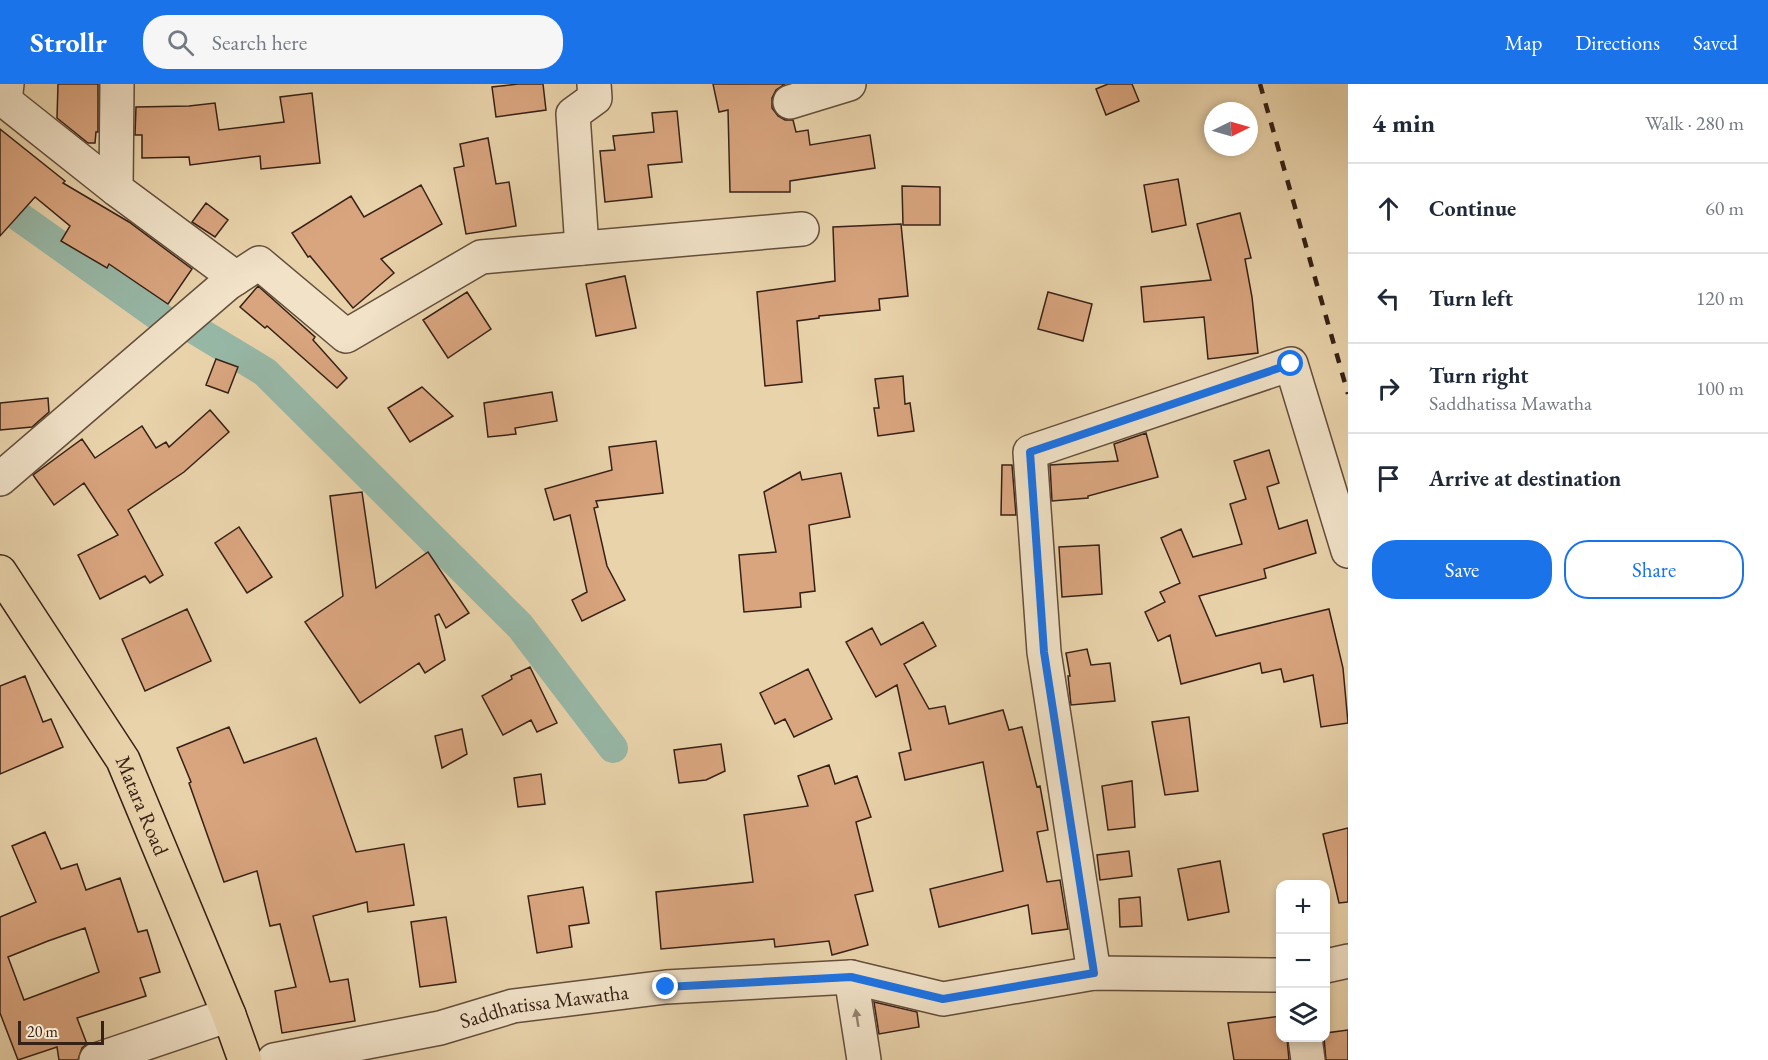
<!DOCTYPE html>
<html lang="en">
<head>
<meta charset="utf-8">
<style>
	body { margin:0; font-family:"EB Garamond",serif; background:#f6f6f7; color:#1f2937 }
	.controls { position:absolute; right:18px; bottom:18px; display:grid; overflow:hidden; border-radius:12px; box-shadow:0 3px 9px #0003 }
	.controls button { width:54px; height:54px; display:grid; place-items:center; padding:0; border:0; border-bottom:2px solid #e0e1e3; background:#fff; color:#1f2937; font:30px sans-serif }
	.compass { position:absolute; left:1204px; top:18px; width:54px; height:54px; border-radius:50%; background:#fff; box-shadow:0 3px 9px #0003; rotate:85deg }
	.scale { position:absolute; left:18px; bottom:15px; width:86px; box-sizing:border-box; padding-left:6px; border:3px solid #362116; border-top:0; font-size:16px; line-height:21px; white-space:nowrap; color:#362116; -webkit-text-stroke:4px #f1e2c8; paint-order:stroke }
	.stop { position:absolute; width:18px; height:18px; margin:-14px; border:4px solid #1a73e8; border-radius:50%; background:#fff }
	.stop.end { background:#1a73e8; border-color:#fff; box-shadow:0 2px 6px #0008 }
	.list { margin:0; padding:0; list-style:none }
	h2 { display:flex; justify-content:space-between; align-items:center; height:78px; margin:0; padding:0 24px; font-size:26px }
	h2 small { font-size:20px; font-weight:400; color:#747a83 }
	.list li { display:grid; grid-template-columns:39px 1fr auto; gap:18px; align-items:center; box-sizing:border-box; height:90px; padding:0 24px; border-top:2px solid #e0e1e3 }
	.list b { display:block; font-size:22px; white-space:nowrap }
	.list p { margin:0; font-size:20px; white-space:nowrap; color:#747a83 }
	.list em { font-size:20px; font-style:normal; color:#747a83 }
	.actions { display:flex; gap:12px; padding:18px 24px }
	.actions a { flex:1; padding:14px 0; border:2px solid #1a73e8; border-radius:24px; text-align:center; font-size:21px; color:#1a73e8 }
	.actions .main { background:#1a73e8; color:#fff }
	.icon { flex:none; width:33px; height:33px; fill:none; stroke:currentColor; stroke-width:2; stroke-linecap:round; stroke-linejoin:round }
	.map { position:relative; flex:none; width:1348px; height:976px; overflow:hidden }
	header { display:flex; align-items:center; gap:36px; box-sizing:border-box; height:84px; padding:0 30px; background:#1a73e8; color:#fff }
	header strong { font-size:28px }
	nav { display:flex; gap:33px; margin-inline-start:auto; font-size:21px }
	.search { width:420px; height:54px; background:#f6f6f7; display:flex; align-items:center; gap:15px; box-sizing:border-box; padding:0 21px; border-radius:24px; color:#747a83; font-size:22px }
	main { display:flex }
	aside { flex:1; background:#fff }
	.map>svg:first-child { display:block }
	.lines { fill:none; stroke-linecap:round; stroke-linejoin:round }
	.canal { stroke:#97b8a7; stroke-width:30 }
	.building { fill:#d9a57f; stroke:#362116; stroke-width:1.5; fill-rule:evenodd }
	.minor-casing { stroke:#634e3b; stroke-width:36 }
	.highway-casing { stroke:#362116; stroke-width:36 }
	.minor { stroke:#f1e2c8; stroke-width:33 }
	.highway { stroke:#e9d3ab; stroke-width:33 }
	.rail { stroke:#362116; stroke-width:4.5; stroke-dasharray:10 10; stroke-linecap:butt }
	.oneway { fill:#94826f }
	.route { stroke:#1a73e8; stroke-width:8 }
	.labels { text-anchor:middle; stroke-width:6; stroke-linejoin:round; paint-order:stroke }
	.street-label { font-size:21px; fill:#362116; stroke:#f1e2c8 }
</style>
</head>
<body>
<header>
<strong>Strollr</strong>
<div class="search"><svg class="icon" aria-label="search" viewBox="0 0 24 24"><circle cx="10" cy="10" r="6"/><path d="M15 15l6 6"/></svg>Search here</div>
<nav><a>Map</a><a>Directions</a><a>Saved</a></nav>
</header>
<main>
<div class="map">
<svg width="1348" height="976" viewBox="0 0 1348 976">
	<rect width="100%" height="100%" fill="#e9d3ab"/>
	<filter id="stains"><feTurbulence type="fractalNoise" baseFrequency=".00333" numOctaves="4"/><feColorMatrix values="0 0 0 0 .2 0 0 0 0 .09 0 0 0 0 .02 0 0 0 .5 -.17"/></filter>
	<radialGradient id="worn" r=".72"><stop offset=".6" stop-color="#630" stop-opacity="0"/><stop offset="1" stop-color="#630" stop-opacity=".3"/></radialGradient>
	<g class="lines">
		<path class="canal" d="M0,119L164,236
			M194,245L265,288L520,542L613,664"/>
	</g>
	<path class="building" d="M58,0H98V48H96L95,59H88L57,34Z
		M518,0H543L546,26L496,33L492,3Z
		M713,0H785L776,6L772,14V24L778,32L785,36H793L796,48L808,46L810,61L870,51L875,84L790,97V108H730L728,26L719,28Z
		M1108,0H1132L1139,17L1106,31L1096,5Z
		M312,9L320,79L261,85L260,72L190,81L189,73L142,74V51H135L136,23L189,22L215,19L219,46L284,38L280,13Z
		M677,27L682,78L648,81L652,113L605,118L600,67L615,66L613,52L654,48L652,29Z
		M0,45L65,97L63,99L129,138L192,185L168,220L109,180L107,184L61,157L70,142L35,113L0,152Z
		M488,54L496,100L509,98L516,142L466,150L454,84L464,82L460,60Z
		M1178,95L1186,141L1152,148L1144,101Z
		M421,101L442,140L381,175L394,189L353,224L310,172L308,173L292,149L351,112L364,133Z
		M902,102L940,103V141H903Z
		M206,119L228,136L215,153L192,138Z
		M1240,129L1251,174L1245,175L1252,213L1258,269L1208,275L1204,233L1144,238L1141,203L1211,196L1197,140Z
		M901,140L908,212L879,215L880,226L819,232V234L797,237L802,298L765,302L757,208L835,197L833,143Z
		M625,192L636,244L596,252L586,200Z
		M258,202L315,253L313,256L347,294L337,304L267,242L265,244L240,223Z
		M467,208L491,245L448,274L423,236Z
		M1048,208L1092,220L1083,257L1038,245Z
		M216,275L238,283L228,309L206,301Z
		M903,292L905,320L910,319L914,347L878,352L874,324H879L875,295Z
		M422,303L453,332L410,358L388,324Z
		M552,308L557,337L515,344L516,350L488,353L484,319Z
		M48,314L49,328L32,343L0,346V319Z
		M210,326L229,348L184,388L128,426L163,491L150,499L145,492L100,515L78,471L118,451L84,399L54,421L33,391L82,355L95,374L142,342L156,364L166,358L169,363Z
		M1146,349L1158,393L1088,412V414L1052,417L1050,381L1118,377L1114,360Z
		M656,357L663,409L596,417L598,423L594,424L607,482L625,516L582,537L572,516L587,508L570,431L554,436L545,405L612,386L609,363Z
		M1269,366L1279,399L1267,403L1279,445L1307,436L1316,469L1264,485L1266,494L1199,512L1216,552L1329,525L1343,584L1348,639L1321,643L1313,591L1284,598L1281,585L1262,589L1260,579L1181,600L1170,551L1158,557L1145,528L1165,518L1160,508L1180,499L1161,454L1181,445L1193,473L1242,460L1230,420L1246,415L1234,377Z
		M1002,381H1012L1016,431H1001Z
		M800,388L802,396L841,389L850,433L809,441L815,507L800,509L801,523L744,528L739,471L776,468L764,408Z
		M362,408L376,504L428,468L469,529L446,544L439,530L435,532L445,576L425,589L419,579L360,619L305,538L343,512L330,412Z
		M239,443L272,493L247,509L215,459Z
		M1099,461L1102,510L1062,513L1059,463Z
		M187,525L211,577L145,607L122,555Z
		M923,538L936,562L904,580L929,625L945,622L949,640L1003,626L1009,646L1022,643L1037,703L1040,702L1048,746L1037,748L1047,798L1060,796L1068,845L1032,850L1028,821L939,843L930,805L1003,787L983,678L905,696L899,669L911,666L897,601L876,613L846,558L872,544L881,561Z
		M1087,565L1091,581L1110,579L1115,617L1071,621L1068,592H1070L1066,569Z
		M530,583L557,639L537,648L531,636L503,651L482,612L512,595L511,592Z
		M808,585L832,635L794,653L785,635L775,640L760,609Z
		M25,592L43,638L51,635L63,663L0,690V602Z
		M1189,633L1198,707L1165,711L1152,638Z
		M229,643L244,679L316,654L356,768L404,760L414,821L368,828L367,818L313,832L330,898L348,895L355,937L282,949L275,907L296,903L280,840L270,842L257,787L224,798L189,699L191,698L177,664Z
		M462,645L467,670L442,684L435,652Z
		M721,660L725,687L706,696L679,699L674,666Z
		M829,681L835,700L857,692L871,733L856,738L873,807L855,811L868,861L832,871L829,857L775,863L774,855L661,865L656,808L753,798L744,731L808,722L798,692Z
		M541,690L545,720L518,723L514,694Z
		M1132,697L1135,743L1108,746L1102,702Z
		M1348,744V818L1339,819L1323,750Z
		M45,748L61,785L77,780L86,806L120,794L138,848L147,846L160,888L140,894L146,912L77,934L87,960L82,964L78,976H59L57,963L18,976L0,929V833L36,818L12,762ZM85,844L99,888L24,916L8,873L48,857Z
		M1129,767L1132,792L1100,796L1097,771Z
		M1220,777L1229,828L1188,836L1178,785Z
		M583,803L589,839L569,842L572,863L537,869L528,812Z
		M1140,813L1142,842L1120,843L1119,815Z
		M446,833L456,898L420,903L411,838Z
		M874,918L917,928L919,943L879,950Z
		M1281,932V954H1287L1289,976H1234L1228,939Z
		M1348,946V976H1326L1324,954H1326V949Z"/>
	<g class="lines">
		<g class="minor-casing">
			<g id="minor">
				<path d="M7,0L5,17L116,105"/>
				<path d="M117,0L116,105L236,194"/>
				<path d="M790,18L849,0"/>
				<path d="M582,164L573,30L595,14L594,0"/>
				<path d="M0,395L227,200L259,179L346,252L481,173L802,145"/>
				<path d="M1326,882L1348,877"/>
				<path d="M1094,889L1044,568L1030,368L1291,280L1348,467"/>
				<path d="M851,893L864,976"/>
				<path d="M1305,954L1308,976"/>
				<path d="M96,976L229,931"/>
				<path id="s1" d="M274,976L440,944L513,922L666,903L851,893L943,915L1094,889L1280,891"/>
			</g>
		</g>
		<g class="highway-casing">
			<g id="highway">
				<path id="s2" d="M0,488L123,676L229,931L245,976"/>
			</g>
		</g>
		<use href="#minor" class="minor"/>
		<use href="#highway" class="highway"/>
		<path class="rail" d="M1260,0L1348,310"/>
	</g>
	<defs><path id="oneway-solid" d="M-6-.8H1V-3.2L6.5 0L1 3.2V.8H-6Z" transform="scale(1.5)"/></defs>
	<use class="oneway" href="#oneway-solid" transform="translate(857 934) rotate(-99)"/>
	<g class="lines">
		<path class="route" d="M666,903L851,893L943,915L1094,889L1044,568L1030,368L1291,280"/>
	</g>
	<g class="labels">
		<g class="street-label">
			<text dy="7" stroke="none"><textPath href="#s2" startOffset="274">Matara Road</textPath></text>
			<text dy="7" stroke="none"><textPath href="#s1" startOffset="276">Saddhatissa Mawatha</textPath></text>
		</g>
	</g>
	<rect width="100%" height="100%" filter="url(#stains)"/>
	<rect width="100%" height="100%" fill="url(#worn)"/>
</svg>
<div class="controls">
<button>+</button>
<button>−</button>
<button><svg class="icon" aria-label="layers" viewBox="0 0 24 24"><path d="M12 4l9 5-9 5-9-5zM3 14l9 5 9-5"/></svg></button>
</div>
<svg class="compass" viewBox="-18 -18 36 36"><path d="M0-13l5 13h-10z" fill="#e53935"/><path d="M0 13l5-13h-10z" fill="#747a83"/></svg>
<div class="scale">20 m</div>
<div class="stop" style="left:1291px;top:280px"></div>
<div class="stop end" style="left:666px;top:903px"></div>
</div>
<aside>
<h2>4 min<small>Walk · 280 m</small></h2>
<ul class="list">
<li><svg class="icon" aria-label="ahead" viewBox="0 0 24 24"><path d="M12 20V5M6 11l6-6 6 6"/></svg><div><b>Continue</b></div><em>60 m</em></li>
<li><svg class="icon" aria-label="left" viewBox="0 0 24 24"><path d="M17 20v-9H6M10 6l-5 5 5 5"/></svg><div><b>Turn left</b></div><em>120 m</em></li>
<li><svg class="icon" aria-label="right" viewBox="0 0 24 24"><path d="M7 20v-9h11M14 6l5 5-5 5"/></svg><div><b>Turn right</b><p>Saddhatissa Mawatha</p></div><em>100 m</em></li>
<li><svg class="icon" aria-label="arrive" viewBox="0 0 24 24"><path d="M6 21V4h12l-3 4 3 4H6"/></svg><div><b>Arrive at destination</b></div></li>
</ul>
<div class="actions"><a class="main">Save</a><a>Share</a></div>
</aside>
</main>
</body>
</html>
